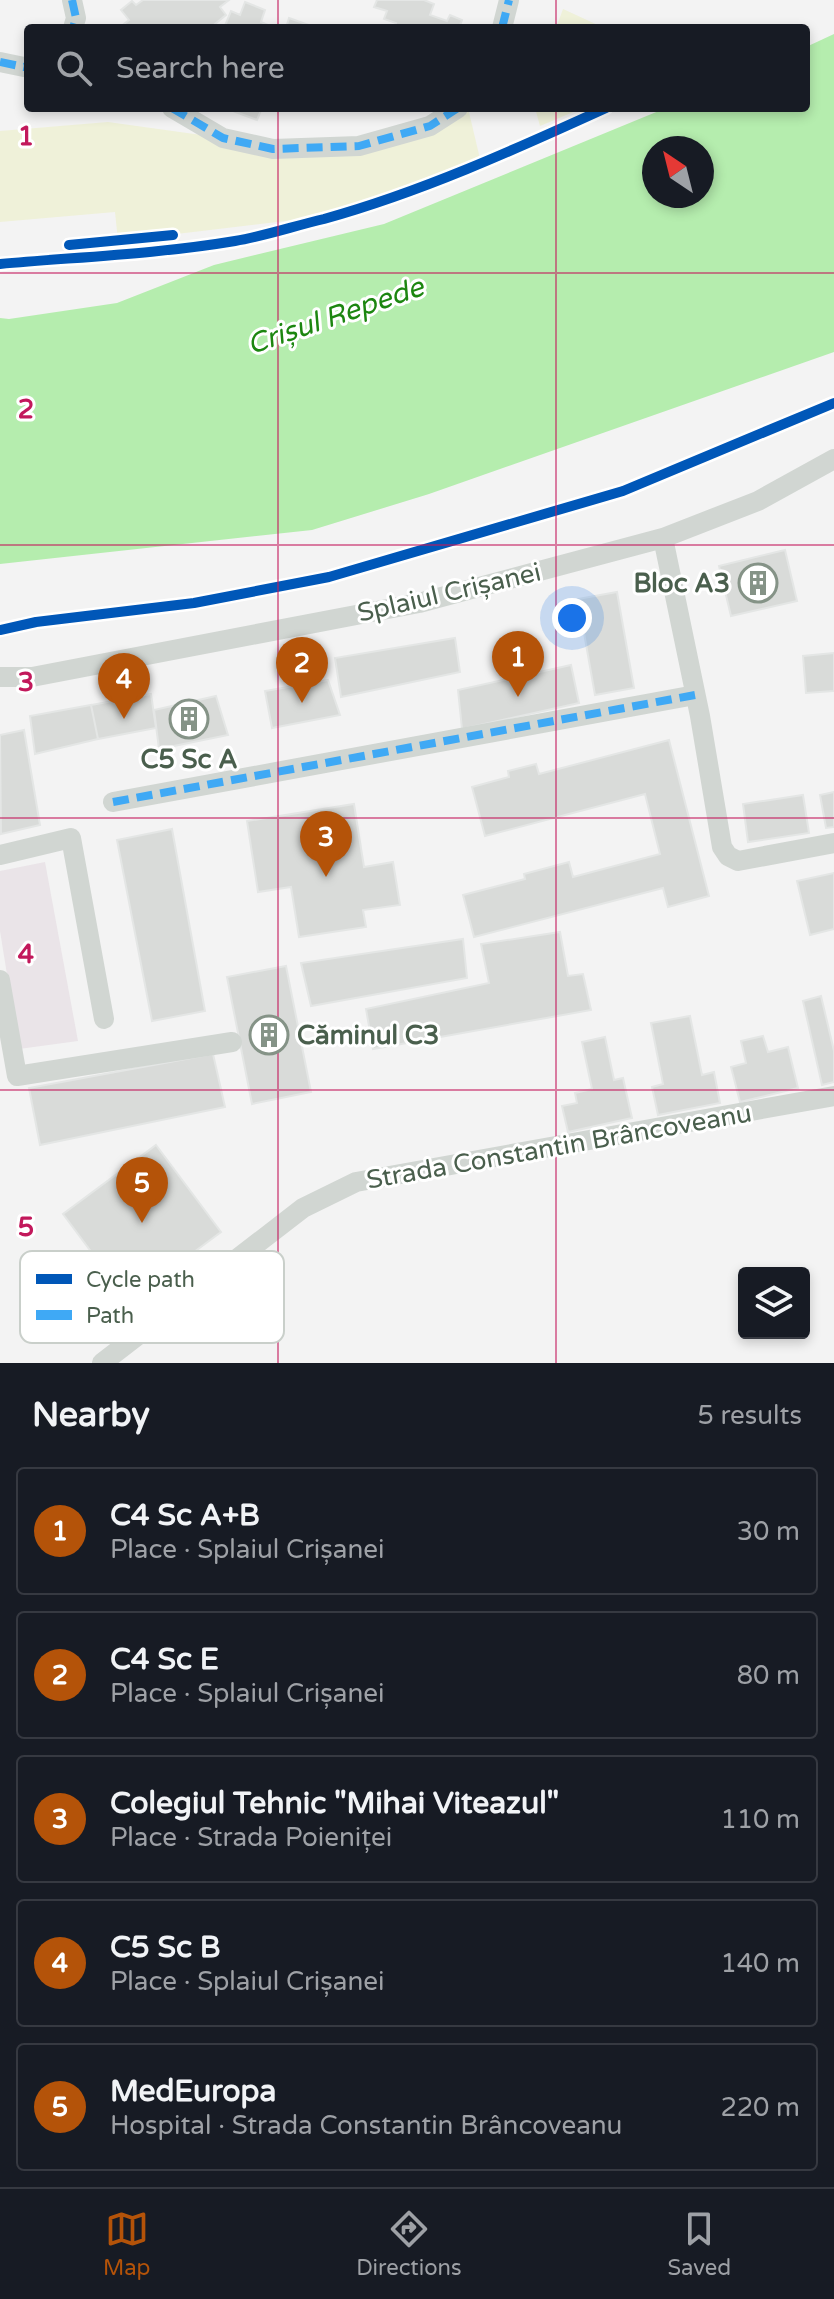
<!DOCTYPE html>
<html lang="en">
<head>
<meta charset="utf-8">
<style>
	body { margin:0; font-family:"Varela Round",sans-serif; background:#20242c; color:#f1f3f6 }
	.controls { position:absolute; right:24px; bottom:24px; display:grid; overflow:hidden; border-radius:8px; box-shadow:0 4px 12px #0003 }
	.controls button { width:72px; height:72px; display:grid; place-items:center; padding:0; border:0; border-bottom:2px solid #363941; background:#171b24; color:#f1f3f6; font:40px sans-serif }
	.compass { position:absolute; left:642px; top:136px; width:72px; height:72px; border-radius:50%; background:#171b24; box-shadow:0 4px 12px #0003; rotate:325deg }
	.you { position:absolute; left:572px; top:618px; width:28px; height:28px; margin:-20px; border:6px solid #fff; border-radius:50%; background:#1a73e8; box-shadow:0 0 0 12px #1a73e833 }
	.badge { display:grid; place-items:center; width:52px; height:52px; border-radius:50%; background:#b45309; color:#fff; font-size:26px; font-weight:700 }
	.pin { position:absolute; translate:-50% -66px; filter:drop-shadow(0 2px 4px #0008) }
	.pin::after { content:''; position:absolute; top:42px; width:28px; height:24px; background:inherit; clip-path:polygon(0 0,100% 0,50% 100%) }
	.list { margin:0; padding:0; list-style:none }
	h2 { display:flex; justify-content:space-between; align-items:center; height:104px; margin:0; padding:0 32px; font-size:34px }
	h2 small { font-size:26px; font-weight:400; color:#9ea1a6 }
	.list li { display:grid; grid-template-columns:52px 1fr auto; gap:24px; align-items:center; box-sizing:border-box; height:128px; margin:0 16px 16px; padding:0 16px; border:2px solid #363941; border-radius:8px }
	.list b { display:block; font-size:30px; white-space:nowrap }
	.list p { margin:0; font-size:26px; white-space:nowrap; color:#9ea1a6 }
	.list em { font-size:26px; font-style:normal; color:#9ea1a6 }
	.icon { flex:none; width:44px; height:44px; fill:none; stroke:currentColor; stroke-width:2; stroke-linecap:round; stroke-linejoin:round }
	.map { position:relative; flex:none; width:834px; height:1363px; overflow:hidden }
	.search { position:absolute; background:#171b24; box-shadow:0 4px 12px #0003; left:24px; right:24px; top:24px; height:88px; display:flex; align-items:center; gap:20px; box-sizing:border-box; padding:0 28px; border-radius:8px; color:#9ea1a6; font-size:30px }
	.sheet { height:824px; background:#171b24 }
	nav { display:flex; justify-content:space-around; align-items:center; box-sizing:border-box; height:112px; border-top:2px solid #363941; background:#171b24; font-size:22px; color:#9ea1a6 }
	nav a { display:grid; justify-items:center; gap:4px }
	nav .on { color:#b45309 }
	.map>svg:first-child { display:block }
	.commercial { fill:#eae4e8 }
	.green { fill:#eff1d9 }
	.water { fill:#b5edae; fill-rule:evenodd }
	.building { fill:#d9dbd9; stroke:#e4e6e5; stroke-width:2 }
	.lines { fill:none; stroke-linecap:round; stroke-linejoin:round }
	.lane { stroke:#d1d6d2; stroke-width:10 }
	.street { stroke:#d1d6d2; stroke-width:20 }
	.quiet { stroke:#3fa9f5; stroke-width:8; stroke-dasharray:16 8; stroke-linecap:butt }
	.cycleway-casing { stroke:#fff; stroke-width:15 }
	.cycleway { stroke:#0057b8; stroke-width:10 }
	.grid { fill:none; stroke:#c2185b; stroke-width:2; stroke-opacity:0.55 }
	.labels { text-anchor:middle; stroke-width:6; stroke-linejoin:round; paint-order:stroke }
	.poi-label { font-size:26px; font-weight:bold; fill:#4a5f4d; stroke:#fff; text-anchor:end }
	.street-label { font-size:26px; fill:#4a5f4d; stroke:#fff }
	.water-label { font-size:28px; font-style:italic; fill:#1c8610; stroke:#fff }
	.key { fill:#fff; stroke:#c9cfca; stroke-width:2 }
	.key-label { font-size:22px; fill:#4a5f4d }
	.grid-label { font-size:26px; text-anchor:middle; font-weight:bold; fill:#c2185b; stroke:#fff; stroke-width:6; stroke-linejoin:round; paint-order:stroke }
</style>
</head>
<body>
<div class="map">
<svg width="834" height="1363" viewBox="0 0 834 1363">
	<rect width="100%" height="100%" fill="#f3f3f3"/>
	<path class="commercial" d="M45,862L78,1041L19,1049L0,931V871Z"/>
	<path class="green" d="M563,9L602,27L603,28H556Z
		M458,108H468L481,163L327,216L118,241L115,212L0,222V131L108,122L223,138L359,146Z
		M535,108H583L540,126Z"/>
	<path class="water" d="M834,34V352L429,494L312,530L0,564V318L9,319L117,303L214,265L384,224L666,108H806V47ZM654,148H702V196H654Z"/>
	<path class="building" d="M143,0H229L220,7L226,15L210,28H119L129,20L121,10L132,1L136,5Z
		M377,0H424L434,4L430,15L447,21L450,15L462,20L459,28H394L396,23L384,19L387,11L374,7Z
		M245,2L265,10L261,22L268,25L267,28H224L231,11L240,15Z
		M289,18L309,25L308,28H286Z
		M225,108H262L257,120Z
		M785,550L797,601L731,616L719,566Z
		M617,592L634,688L595,695L578,599Z
		M455,638L460,672L341,697L335,658Z
		M834,653V691L806,693L803,656Z
		M571,665L579,703L462,729L458,690Z
		M328,680L340,715L272,728L265,691Z
		M151,694L156,728L98,739L91,705Z
		M216,696L228,735L159,749L154,710Z
		M91,705L98,739L35,754L30,716Z
		M24,730L40,825L1,834L0,735Z
		M669,740L709,896L668,907L663,888L474,937L463,895L525,879L524,874L569,862L573,877L660,854L645,794L485,836L472,787L509,777L508,771L536,764L539,774Z
		M834,792V827L826,828L820,795Z
		M803,795L809,833L748,842L743,804Z
		M354,804L364,867L393,862L400,905L363,910L366,927L299,937L291,887L258,892L247,821Z
		M172,829L205,1011L152,1021L117,840Z
		M834,873V929L810,935L797,881Z
		M560,932L568,976L583,974L591,1010L373,1049L366,1009L489,983L481,944Z
		M463,939L467,978L311,1006L301,963Z
		M286,966L311,1092L252,1104L227,977Z
		M821,996L834,1051V1082L822,1085L803,1001Z
		M690,1016L702,1075L714,1072L720,1103L658,1115L652,1087L663,1084L651,1023Z
		M763,1036L768,1052L788,1047L798,1088L740,1102L731,1067L746,1063L741,1041Z
		M605,1037L614,1080L623,1078L632,1118L568,1132L562,1106L577,1103L575,1093L592,1089L582,1042Z
		M213,1054L225,1107L40,1145L29,1088Z
		M156,1145L221,1232L128,1301L63,1214Z"/>
	<g class="lines">
		<path class="lane" d="M84,1261L138,1335"/>
		<path class="street" d="M72,0L76,18L73,28
			M502,28L509,0
			M0,62L24,67L28,66
			M172,108L223,138L273,149L359,146L430,126L458,108
			M663,538L700,716L722,847L728,856L738,861L834,843
			M0,677H32L419,603L663,538L758,501L834,459
			M113,802L695,695
			M0,855L71,838L104,1019
			M0,980L17,1076L232,1042
			M102,1363L303,1208L356,1182L834,1096"/>
		<path class="quiet" d="M72,0L76,18L73,28
			M502,28L509,0
			M0,62L24,67L28,66
			M172,108L223,138L273,149L359,146L430,126L458,108
			M113,802L695,695"/>
		<g class="cycleway-casing">
			<path id="cycleway" d="M69,245L173,235
				M0,264C78,257 158,254 235,241C265,236 294,226 324,219C421,192 514,150 606,108
				M0,630L36,622L194,603L329,577L623,491L834,403"/>
		</g>
		<use href="#cycleway" class="cycleway"/>
	</g>
	<path class="grid" d="M278,0V28M556,0V28M278,108V1363M556,108V1363M0,273H834M0,545H834M0,818H834M0,1090H834"/>
	<defs>
		<g id="building-ring" transform="scale(2)"><circle r="9.5" fill="#fff" stroke="#859387" stroke-width="1.5"/><path d="M-4-6H4V6H1V3H-1V6H-4ZM-2.5-4.3h1.7v1.8h-1.7ZM.8-4.3h1.7v1.8H.8ZM-2.5-1h1.7V.8h-1.7ZM.8-1h1.7V.8H.8Z" fill="#859387"/></g>
	</defs>
	<g fill-rule="evenodd">
		<use href="#building-ring" x="758" y="583"/>
		<use href="#building-ring" x="189" y="719"/>
		<use href="#building-ring" x="269" y="1035"/>
	</g>
	<g class="labels">
		<g class="poi-label">
			<text x="730" y="592">Bloc A3</text>
			<text x="189" y="768" text-anchor="middle">C5 Sc A</text>
			<text x="297" y="1044" text-anchor="start">Căminul C3</text>
		</g>
		<g class="street-label">
			<text transform="translate(449 592) rotate(-13)" y="9">Splaiul Crișanei</text>
			<text transform="translate(559 1146) rotate(-10)" y="9">Strada Constantin Brâncoveanu</text>
		</g>
		<g class="water-label">
			<text transform="translate(335 315) rotate(-19)" y="10">Crișul Repede</text>
		</g>
	</g>
	<rect x="20" y="1251" width="264" height="92" rx="12" class="key"/>
	<rect x="36" y="1274" width="36" height="10" fill="#0057b8"/>
	<rect x="36" y="1310" width="36" height="10" fill="#3fa9f5"/>
	<g class="key-label">
		<text x="86" y="1287">Cycle path</text>
		<text x="86" y="1323">Path</text>
	</g>
	<g class="grid-label">
		<text x="26" y="145">1</text>
		<text x="26" y="418">2</text>
		<text x="26" y="691">3</text>
		<text x="26" y="963">4</text>
		<text x="26" y="1236">5</text>
	</g>
</svg>
<div class="controls">
<button><svg class="icon" aria-label="layers" viewBox="0 0 24 24"><path d="M12 4l9 5-9 5-9-5zM3 14l9 5 9-5"/></svg></button>
</div>
<svg class="compass" viewBox="-18 -18 36 36"><path d="M0-13l5 13h-10z" fill="#e53935"/><path d="M0 13l5-13h-10z" fill="#9ea1a6"/></svg>
<div class="you"></div>
<div class="pin badge" style="left:518px;top:697px">1</div>
<div class="pin badge" style="left:302px;top:703px">2</div>
<div class="pin badge" style="left:326px;top:877px">3</div>
<div class="pin badge" style="left:124px;top:719px">4</div>
<div class="pin badge" style="left:142px;top:1223px">5</div>
<div class="search"><svg class="icon" aria-label="search" viewBox="0 0 24 24"><circle cx="10" cy="10" r="6"/><path d="M15 15l6 6"/></svg>Search here</div>
</div>
<section class="sheet">
<h2>Nearby<small>5 results</small></h2>
<ul class="list">
<li><span class="badge">1</span><div><b>C4 Sc A+B</b><p>Place · Splaiul Crișanei</p></div><em>30 m</em></li>
<li><span class="badge">2</span><div><b>C4 Sc E</b><p>Place · Splaiul Crișanei</p></div><em>80 m</em></li>
<li><span class="badge">3</span><div><b>Colegiul Tehnic &quot;Mihai Viteazul&quot;</b><p>Place · Strada Poieniței</p></div><em>110 m</em></li>
<li><span class="badge">4</span><div><b>C5 Sc B</b><p>Place · Splaiul Crișanei</p></div><em>140 m</em></li>
<li><span class="badge">5</span><div><b>MedEuropa</b><p>Hospital · Strada Constantin Brâncoveanu</p></div><em>220 m</em></li>
</ul>
</section>
<nav>
<a class="on"><svg class="icon" aria-label="map" viewBox="0 0 24 24"><path d="M3 6l6-2 6 2 6-2v14l-6 2-6-2-6 2zM9 4v14M15 6v14"/></svg>Map</a>
<a><svg class="icon" aria-label="directions" viewBox="0 0 24 24"><path d="M12 3l9 9-9 9-9-9zM9 14v-3h6M13 9l2 2-2 2"/></svg>Directions</a>
<a><svg class="icon" aria-label="saved" viewBox="0 0 24 24"><path d="M7 4h10v16l-5-4-5 4z"/></svg>Saved</a>
</nav>
</body>
</html>
